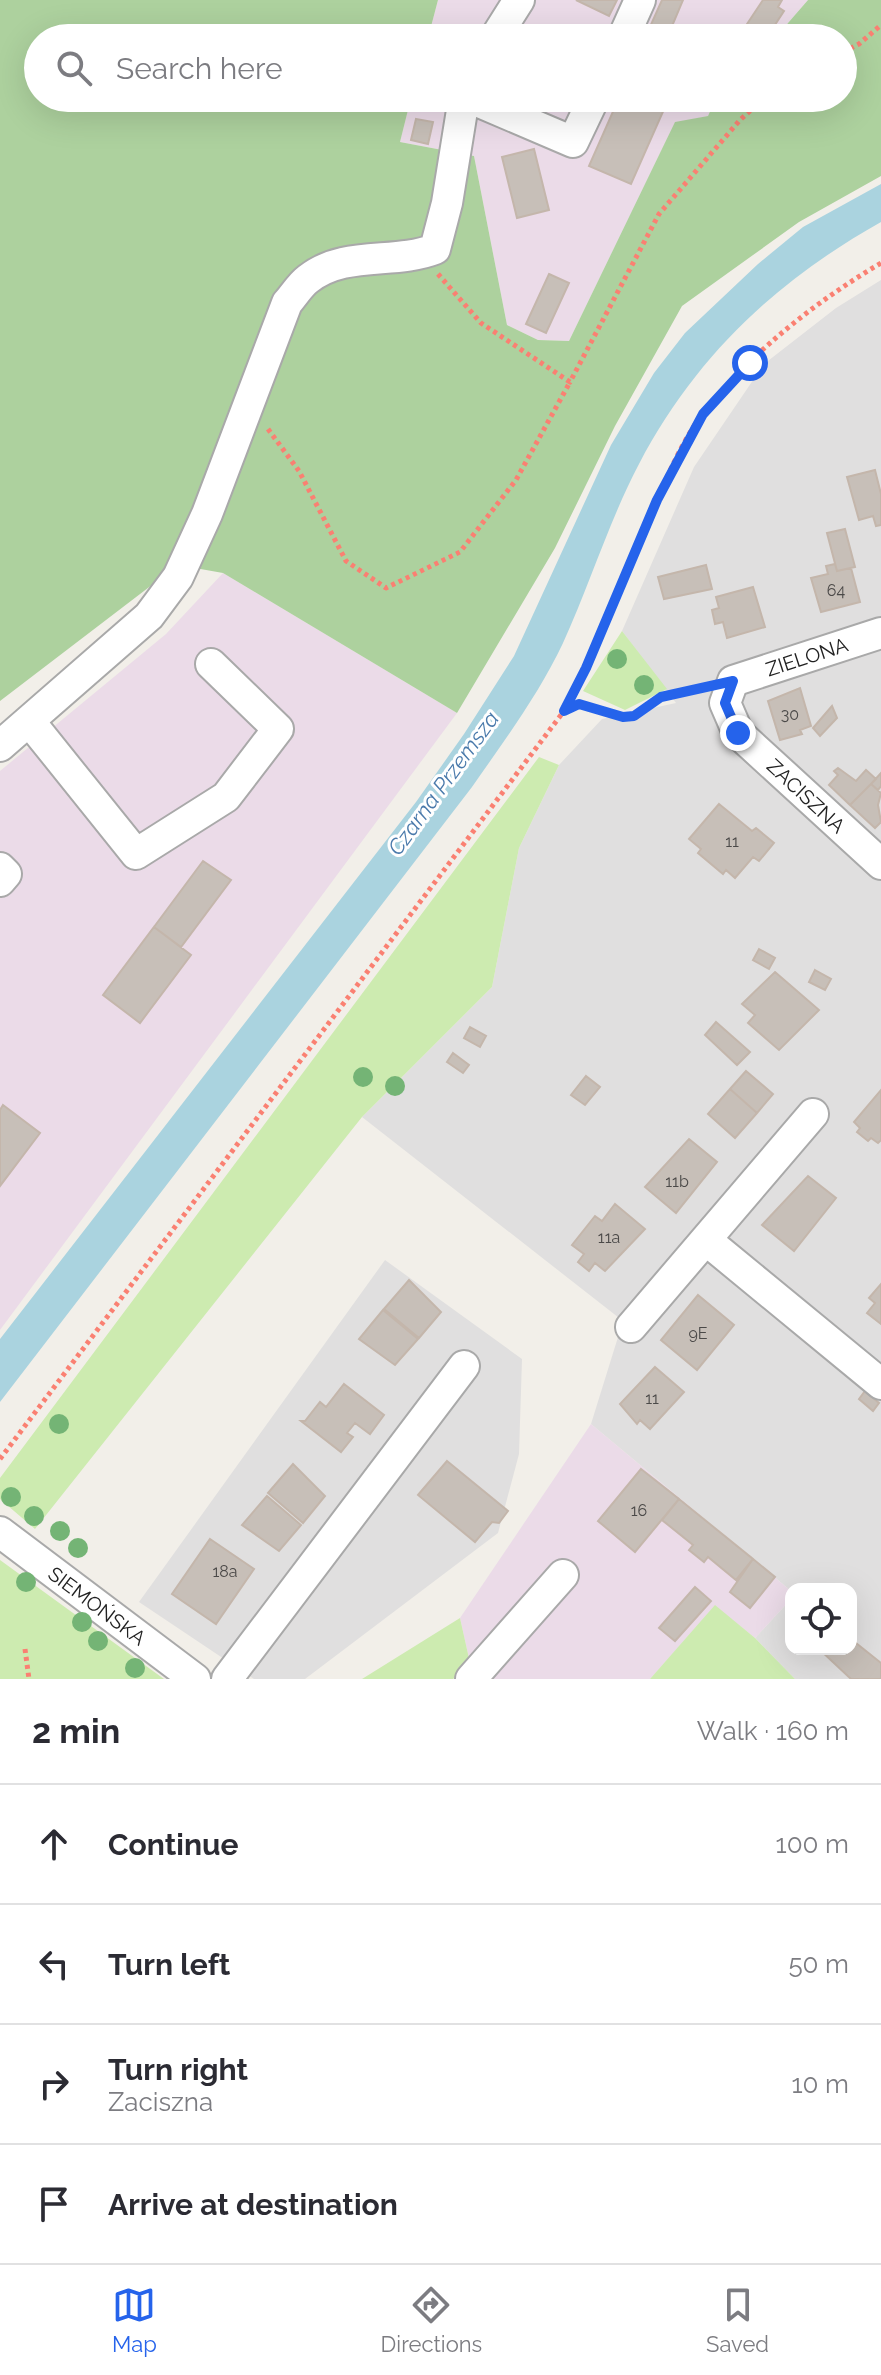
<!DOCTYPE html>
<html lang="en">
<head>
<meta charset="utf-8">
<style>
	body { margin:0; font-family:Raleway,sans-serif; background:#f7f7f7; color:#2b2b33 }
	.controls { position:absolute; right:24px; bottom:24px; display:grid; overflow:hidden; border-radius:16px; box-shadow:0 8px 32px #0002 }
	.controls button { width:72px; height:72px; display:grid; place-items:center; padding:0; border:0; border-bottom:2px solid #e1e1e2; background:#fff; color:#2b2b33; font:40px sans-serif }
	.stop { position:absolute; width:24px; height:24px; margin:-18px; border:6px solid #2563eb; border-radius:50%; background:#fff }
	.stop.end { background:#2563eb; border-color:#fff; box-shadow:0 2px 8px #0008 }
	.list { margin:0; padding:0; list-style:none }
	h2 { display:flex; justify-content:space-between; align-items:center; height:104px; margin:0; padding:0 32px; font-size:34px }
	h2 small { font-size:26px; font-weight:400; color:#7c7c81 }
	.list li { display:grid; grid-template-columns:52px 1fr auto; gap:24px; align-items:center; box-sizing:border-box; height:120px; padding:0 32px; border-top:2px solid #e1e1e2 }
	.list b { display:block; font-size:30px; white-space:nowrap }
	.list p { margin:0; font-size:26px; white-space:nowrap; color:#7c7c81 }
	.list em { font-size:26px; font-style:normal; color:#7c7c81 }
	.icon { flex:none; width:44px; height:44px; fill:none; stroke:currentColor; stroke-width:2; stroke-linecap:round; stroke-linejoin:round }
	.map { position:relative; flex:none; width:881px; height:1679px; overflow:hidden }
	.search { position:absolute; background:#fff; box-shadow:0 8px 32px #0002; left:24px; right:24px; top:24px; height:88px; display:flex; align-items:center; gap:20px; box-sizing:border-box; padding:0 28px; border-radius:44px; color:#7c7c81; font-size:30px }
	.sheet { height:584px; background:#fff }
	nav { display:flex; justify-content:space-around; align-items:center; box-sizing:border-box; height:112px; border-top:2px solid #e1e1e2; background:#fff; font-size:22px; color:#7c7c81 }
	nav a { display:grid; justify-items:center; gap:4px }
	nav .on { color:#2563eb }
	.map>svg:first-child { display:block }
	.residential { fill:#e0dfdf }
	.industrial { fill:#ebdbe8 }
	.grass { fill:#cdebb0 }
	.forest { fill:#add19e }
	.water { fill:#aad3df }
	.building { fill:#c7bfb8; stroke:#c4b6ab; stroke-width:2 }
	.lines { fill:none; stroke-linecap:round; stroke-linejoin:round }
	.minor-casing { stroke:#a9a9a9; stroke-width:34 }
	.path { stroke:#fa8072; stroke-width:5; stroke-dasharray:4 4; stroke-linecap:butt }
	.minor { stroke:#fff; stroke-width:30 }
	.tree { fill:#74b475 }
	.route { stroke:#2563eb; stroke-width:10 }
	.labels { text-anchor:middle; stroke-width:6; stroke-linejoin:round; paint-order:stroke }
	.number-label { font-size:16px; fill:#4b4948 }
	.street-label { font-size:20px; fill:#222; stroke:#fff }
	.water-label { font-size:22px; font-style:italic; fill:#4a7aab; stroke:#fff }
</style>
</head>
<body>
<div class="map">
<svg width="881" height="1679" viewBox="0 0 881 1679">
	<rect width="100%" height="100%" fill="#f2efe9"/>
	<path class="residential" d="M881,280V1679H795L755,1638L791,1599V1649H851V1589L791,1591L591,1424L623,1321L362,1117L492,987L519,848L559,765L602,719L676,703L622,631L694,467L764,364L836,308Z
		M385,1260L522,1359L519,1454L498,1533L305,1679H254L139,1602Z"/>
	<path class="industrial" d="M438,0H808L775,38L745,34L743,38H428Z
		M411,98H716L708,116L675,123L569,341L538,340L507,325L474,156L400,142Z
		M223,573L457,713L0,1330V771L166,634Z
		M591,1424L791,1591V1599L755,1638L715,1606L650,1679H486L470,1663L460,1618Z"/>
	<path class="grass" d="M622,631L667,689L625,710L583,691Z
		M539,757L559,765L519,848L492,987L362,1117L35,1529L0,1499V1478Z
		M0,1560L164,1679H0Z
		M715,1605L755,1638L795,1679H650Z
		M460,1618L470,1663L453,1679H362Z"/>
	<path class="forest" d="M0,0H438L428,38H38V98H411L400,142L474,156L507,325L538,340L569,341L675,122L708,116L716,98H843V38H775L808,0H881V176L799,222L682,306L615,426L555,548L457,713L223,573L178,565L0,701Z"/>
	<path class="water" d="M881,184V222C776,281 696,356 639,464C609,521 590,584 563,643C539,694 504,741 472,787L0,1402V1339L416,802L464,734L514,656L611,445L654,373L685,333L758,264L803,227Z"/>
	<path class="building" d="M576,0H617L609,16Z
		M662,0H683L667,38H645Z
		M763,0H782L778,7L784,11L769,34L747,24Z
		M619,98H669L631,184L589,166Z
		M416,119L433,122L428,144L411,140Z
		M534,149L549,210L517,218L502,157Z
		M549,274L569,283L546,333L526,324Z
		M875,470L881,494V525L876,526L873,516L859,520L847,477Z
		M845,529L855,567L837,571L827,533Z
		M835,564L837,571L851,568L860,602L821,612L811,578L828,574L826,566Z
		M706,565L712,589L664,599L658,577Z
		M753,587L765,627L727,638L723,622L715,624L712,610L719,608L716,597Z
		M800,688L811,726L800,730L802,734L780,740L768,701Z
		M832,706L837,718L820,736L813,728Z
		M838,768L856,781L866,770L876,779L850,805L829,785L838,775L834,771Z
		M881,773V786L878,790L871,784Z
		M871,784L881,793L878,805L881,822L875,828L850,805Z
		M719,804L752,831L756,828L774,843L759,861L753,857L735,878L726,870L723,874L698,853L701,849L689,839Z
		M203,861L231,880L181,947L154,927Z
		M154,927L191,955L140,1023L103,995Z
		M759,949L775,958L769,969L753,960Z
		M815,970L831,979L825,990L809,982Z
		M775,972L819,1010L779,1050L748,1023L755,1015L742,1004Z
		M716,1022L750,1052L737,1065L705,1035Z
		M470,1027L486,1036L480,1047L464,1038Z
		M453,1053L469,1065L463,1073L447,1062Z
		M746,1071L773,1094L757,1113L730,1089Z
		M586,1076L600,1087L585,1105L571,1095Z
		M730,1089L757,1113L735,1138L708,1114Z
		M881,1090V1140L878,1143L871,1138L868,1141L857,1132L860,1128L854,1122Z
		M3,1105L40,1133L0,1186V1110Z
		M689,1139L717,1162L676,1213L645,1187Z
		M808,1176L836,1198L794,1251L762,1225Z
		M615,1204L645,1229L605,1271L595,1263L589,1271L578,1262L584,1254L572,1245L595,1216L602,1221Z
		M409,1280L441,1312L419,1338L384,1309Z
		M881,1284V1324L867,1313L875,1303L869,1298Z
		M698,1295L734,1325L697,1370L661,1340Z
		M383,1310L418,1339L395,1365L359,1339Z
		M655,1367L684,1392L650,1429L640,1420L637,1424L620,1404Z
		M344,1384L384,1415L370,1434L355,1423L347,1433L353,1437L341,1452L301,1421H305L320,1402L326,1407Z
		M865,1391L879,1403L873,1411L859,1399Z
		M447,1461L508,1511L499,1523L492,1522L475,1542L418,1495Z
		M293,1464L325,1496L303,1523L268,1493Z
		M641,1469L679,1499L635,1552L598,1521Z
		M267,1496L301,1525L279,1551L242,1525Z
		M679,1499L753,1559L736,1580L708,1557L704,1562L689,1550L693,1545L662,1520Z
		M210,1539L254,1569L216,1624L172,1594Z
		M753,1559L775,1577L750,1608L730,1592Z
		M695,1587L711,1601L675,1641L659,1628Z
		M851,1639L881,1663V1679H851L819,1649H851Z"/>
	<g class="lines">
		<g class="minor-casing">
			<path id="minor" d="M495,38L519,0
				M623,38L640,0
				M470,98L573,142L594,98
				M881,633L733,681L725,703L738,733L881,864
				M30,722L136,854L226,797L278,729L211,664
				M0,746L149,616L178,577L207,514L287,303C294,295 300,285 308,279C345,250 394,265 435,249L447,203L464,98
				M0,868L6,874L0,881
				M706,1240L881,1384
				M631,1327L813,1114
				M0,1532L195,1679
				M227,1679L464,1366
				M471,1679L563,1575"/>
		</g>
		<path class="path" d="M843,52L859,44L881,25
			M438,274L481,323L570,382L659,214L740,120L764,98
			M268,429L299,471L346,561L386,588L460,552L516,480L570,382
			M565,710L579,704L623,717L634,716L661,697L704,687
			M0,1459L564,711C588,664 610,615 630,566C649,521 674,450 704,412C752,352 815,302 881,263
			M25,1649L29,1679"/>
		<use href="#minor" class="minor"/>
	</g>
	<g class="tree">
		<circle cx="617" cy="659" r="10"/>
		<circle cx="644" cy="685" r="10"/>
		<circle cx="363" cy="1077" r="10"/>
		<circle cx="395" cy="1086" r="10"/>
		<circle cx="59" cy="1424" r="10"/>
		<circle cx="11" cy="1497" r="10"/>
		<circle cx="34" cy="1516" r="10"/>
		<circle cx="60" cy="1531" r="10"/>
		<circle cx="78" cy="1548" r="10"/>
		<circle cx="26" cy="1582" r="10"/>
		<circle cx="82" cy="1622" r="10"/>
		<circle cx="98" cy="1641" r="10"/>
		<circle cx="135" cy="1668" r="10"/>
	</g>
	<g class="lines">
		<path class="route" d="M738,733L725,703L733,681L661,697L634,716L623,717L579,704L564,711L586,668L657,500L703,414L750,363"/>
	</g>
	<g class="labels">
		<g class="number-label">
			<text x="836" y="596">64</text>
			<text x="790" y="720">30</text>
			<text x="732" y="847">11</text>
			<text x="677" y="1187">11b</text>
			<text x="609" y="1243">11a</text>
			<text x="698" y="1339">9E</text>
			<text x="652" y="1404">11</text>
			<text x="639" y="1516">16</text>
			<text x="225" y="1577">18a</text>
		</g>
		<g class="street-label">
			<text transform="translate(807 657) rotate(-18)" y="7">ZIELONA</text>
			<text transform="translate(806 796) rotate(43)" y="7">ZACISZNA</text>
			<text transform="translate(97 1606) rotate(37)" y="7">SIEMOŃSKA</text>
		</g>
		<g class="water-label">
			<text transform="translate(443 783) rotate(-54)" y="8">Czarna Przemsza</text>
		</g>
	</g>
</svg>
<div class="controls">
<button><svg class="icon" aria-label="locate" viewBox="0 0 24 24"><circle cx="12" cy="12" r="6"/><path d="M12 2v4M12 18v4M2 12h4M18 12h4"/></svg></button>
</div>
<div class="stop" style="left:750px;top:363px"></div>
<div class="stop end" style="left:738px;top:733px"></div>
<div class="search"><svg class="icon" aria-label="search" viewBox="0 0 24 24"><circle cx="10" cy="10" r="6"/><path d="M15 15l6 6"/></svg>Search here</div>
</div>
<section class="sheet">
<h2>2 min<small>Walk · 160 m</small></h2>
<ul class="list">
<li><svg class="icon" aria-label="ahead" viewBox="0 0 24 24"><path d="M12 20V5M6 11l6-6 6 6"/></svg><div><b>Continue</b></div><em>100 m</em></li>
<li><svg class="icon" aria-label="left" viewBox="0 0 24 24"><path d="M17 20v-9H6M10 6l-5 5 5 5"/></svg><div><b>Turn left</b></div><em>50 m</em></li>
<li><svg class="icon" aria-label="right" viewBox="0 0 24 24"><path d="M7 20v-9h11M14 6l5 5-5 5"/></svg><div><b>Turn right</b><p>Zaciszna</p></div><em>10 m</em></li>
<li><svg class="icon" aria-label="arrive" viewBox="0 0 24 24"><path d="M6 21V4h12l-3 4 3 4H6"/></svg><div><b>Arrive at destination</b></div></li>
</ul>
</section>
<nav>
<a class="on"><svg class="icon" aria-label="map" viewBox="0 0 24 24"><path d="M3 6l6-2 6 2 6-2v14l-6 2-6-2-6 2zM9 4v14M15 6v14"/></svg>Map</a>
<a><svg class="icon" aria-label="directions" viewBox="0 0 24 24"><path d="M12 3l9 9-9 9-9-9zM9 14v-3h6M13 9l2 2-2 2"/></svg>Directions</a>
<a><svg class="icon" aria-label="saved" viewBox="0 0 24 24"><path d="M7 4h10v16l-5-4-5 4z"/></svg>Saved</a>
</nav>
</body>
</html>
